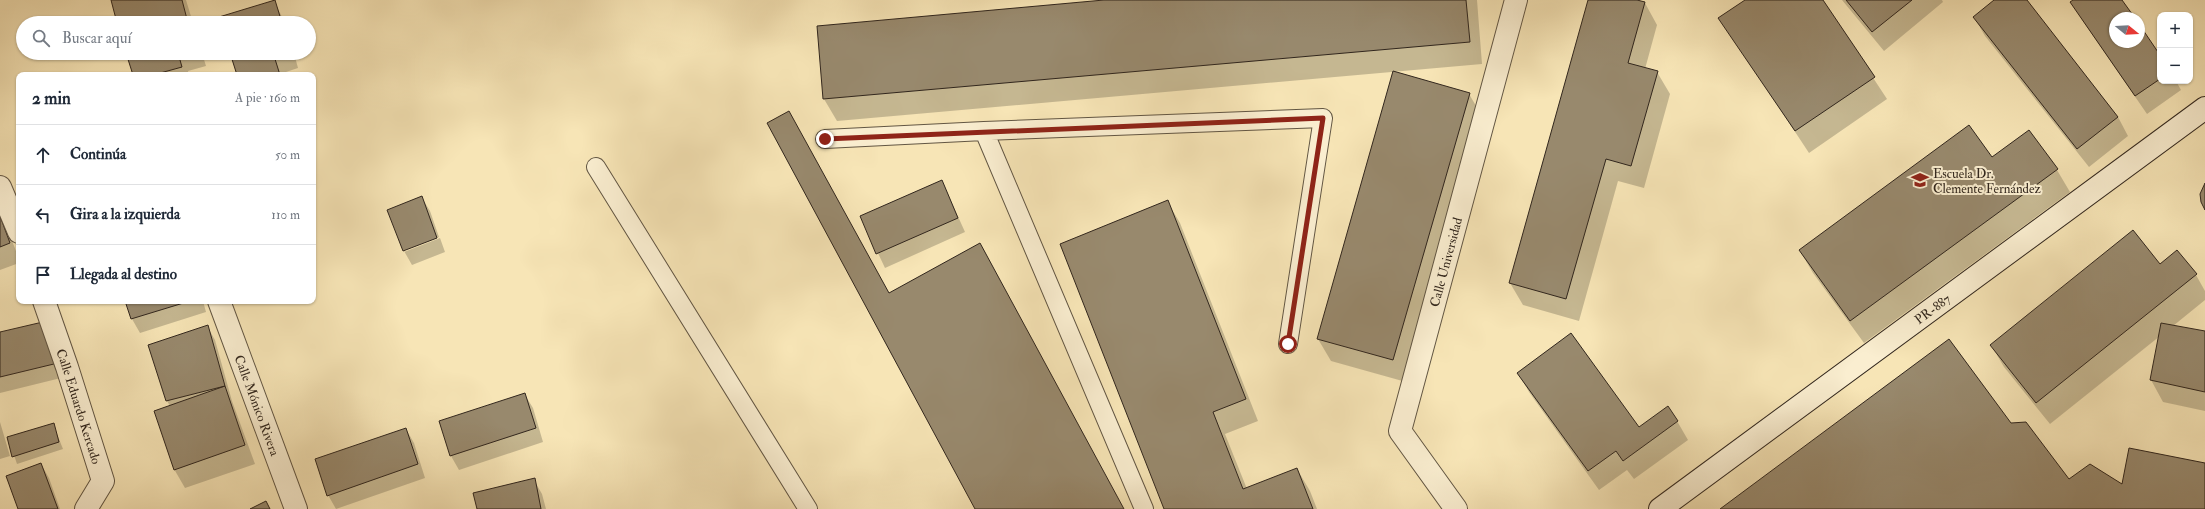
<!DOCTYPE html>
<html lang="es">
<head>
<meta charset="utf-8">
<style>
	body { margin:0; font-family:"IM FELL Double Pica",serif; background:#f6f6f7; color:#1f2937 }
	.controls { position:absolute; right:12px; top:12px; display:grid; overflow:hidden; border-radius:8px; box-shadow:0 1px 3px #0004 }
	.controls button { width:36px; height:36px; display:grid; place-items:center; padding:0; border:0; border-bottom:1px solid #e0e1e3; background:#fff; color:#1f2937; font:20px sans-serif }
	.compass { position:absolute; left:2109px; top:12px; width:36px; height:36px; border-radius:50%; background:#fff; box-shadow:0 1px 3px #0004; rotate:108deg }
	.stop { position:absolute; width:12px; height:12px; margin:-9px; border:3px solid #8f2418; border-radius:50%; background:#fff }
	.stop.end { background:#8f2418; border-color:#fff; box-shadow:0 1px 4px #0008 }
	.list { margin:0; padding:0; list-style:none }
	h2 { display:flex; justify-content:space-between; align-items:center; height:52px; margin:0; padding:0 16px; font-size:17px }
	h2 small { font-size:13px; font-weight:400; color:#747a83 }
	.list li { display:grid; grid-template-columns:26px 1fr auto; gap:12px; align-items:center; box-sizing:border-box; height:60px; padding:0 16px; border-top:1px solid #e0e1e3 }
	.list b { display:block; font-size:15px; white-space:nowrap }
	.list em { font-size:13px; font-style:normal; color:#747a83 }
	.icon { flex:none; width:22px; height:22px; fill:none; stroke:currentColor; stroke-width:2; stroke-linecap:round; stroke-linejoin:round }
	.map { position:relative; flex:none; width:2205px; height:509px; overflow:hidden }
	.search { position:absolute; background:#fff; box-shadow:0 1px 3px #0004; left:16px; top:16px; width:300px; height:44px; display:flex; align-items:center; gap:10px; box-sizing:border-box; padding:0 14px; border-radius:22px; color:#747a83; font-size:15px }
	.panel { position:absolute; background:#fff; box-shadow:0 1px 3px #0004; left:16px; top:72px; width:300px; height:232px; border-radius:8px }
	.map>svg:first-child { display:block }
	.shadow { fill:#0003 }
	.building { fill:#98896d; stroke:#31261d }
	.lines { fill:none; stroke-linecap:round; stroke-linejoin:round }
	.lane-casing { stroke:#625643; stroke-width:20 }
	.street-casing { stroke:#625643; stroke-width:24 }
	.secondary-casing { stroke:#31261d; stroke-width:24 }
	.lane { stroke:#faeed0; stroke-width:18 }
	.street { stroke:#faeed0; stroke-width:22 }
	.secondary { stroke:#faeed0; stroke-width:22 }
	.route { stroke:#8f2418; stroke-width:5 }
	.labels { text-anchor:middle; stroke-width:4; stroke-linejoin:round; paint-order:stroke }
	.poi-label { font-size:13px; fill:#31261d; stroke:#faeed0; text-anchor:start }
	.street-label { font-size:13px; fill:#31261d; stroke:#faeed0 }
</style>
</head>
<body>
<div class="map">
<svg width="2205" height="509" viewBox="0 0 2205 509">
	<rect width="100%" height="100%" fill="#f7e5b6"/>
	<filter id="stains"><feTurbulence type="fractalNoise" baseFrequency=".005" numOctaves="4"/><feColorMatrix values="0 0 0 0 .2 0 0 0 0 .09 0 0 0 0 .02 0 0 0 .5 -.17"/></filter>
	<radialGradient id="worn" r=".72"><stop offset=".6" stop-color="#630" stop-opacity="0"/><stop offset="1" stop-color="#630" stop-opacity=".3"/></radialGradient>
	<path class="shadow" d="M112,0H186L193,23H119Z
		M1116,0H1477L1482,64L837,121L824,99L818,27Z
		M1589,0H1634L1645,3L1657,25L1645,69L1657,72L1670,94L1644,188L1618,181L1579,321L1523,305L1510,283Z
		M1746,0H1822L1887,99L1809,153L1720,18Z
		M1842,0H1942L1943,2L1884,51Z
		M1996,0H2025L2118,117L2128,136L2089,167L1985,36L1974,17Z
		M2075,0H2121L2133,18H2115V42H2139V26L2160,56V81H2176L2181,90L2147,114L2083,21L2072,2Z
		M274,1L285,23H222Z
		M127,53H202L206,66L188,71L189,75H134Z
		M231,53H294L298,68L283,73V75H238Z
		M1469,94L1482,116L1406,382L1331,361L1318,339Z
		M1992,158L2057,170L2070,192L1864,343L1813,273L1800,251Z
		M942,181L965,232L885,268L861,217Z
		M422,198L430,211L439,237L404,250V252L440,238L445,252L412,265L404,251L389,211Z
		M1167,201L1180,223L1258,421L1225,434L1247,489L1297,469L1310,491L1317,509H1165Z
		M0,209L19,259V263L0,270Z
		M2196,275L2205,291V300L2173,326L2205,332V411L2163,402L2151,380L2160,336L2050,424L2004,367L1991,345Z
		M126,301H203L206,312L140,333L132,319Z
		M47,322L65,377L0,393V333Z
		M207,326L215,340L232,401L255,464L185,488L174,469L170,406L167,401Z
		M1518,373L1639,429L1677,421L1688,440L1634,479L1627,470L1599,490L1529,392Z
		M525,395L533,408L543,442L459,470L451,456L440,422Z
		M0,422L10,456L0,459Z
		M53,424L63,449L17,464L8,437Z
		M406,429L414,443L425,478L336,509L328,495Z
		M41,464L49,478L60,509H19Z
		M534,480L542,494L546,509H478Z"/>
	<path class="building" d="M111,0H182L188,23H117Z
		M275,0L282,23H221L219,17Z
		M1104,0H1466L1470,42L823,99L817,26Z
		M1588,0H1637L1645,2L1628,63L1658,71L1631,166L1606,159L1566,299L1509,283Z
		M1745,0H1823L1875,77L1795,131L1718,18Z
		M1846,0H1912L1872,32Z
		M1994,0H2027L2118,117L2077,149L1973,17Z
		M2073,0H2122L2135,18H2115V42H2139V24L2160,55V79L2135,96L2070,2Z
		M126,53H178L182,67L153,75H133Z
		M230,53H291V54L275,59L280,75H237Z
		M1393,71L1470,93L1393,360L1317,339Z
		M789,111L889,293L980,243L1124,509H975L767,123Z
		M1969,125L1992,157L2029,130L2058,169L1850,321L1799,250Z
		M942,180L958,218L876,254L860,216Z
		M2205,183V210L2201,202L2200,194Z
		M422,196L437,238L403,251L387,210Z
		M1168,200L1246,399L1213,412L1243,489L1297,468L1313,509H1164L1060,244Z
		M0,216L10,243L0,247Z
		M2133,230L2160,264L2177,250L2197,274L2036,403L1990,345Z
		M125,301H190L131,319Z
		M47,321L58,363L0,377V332Z
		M2161,323L2205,331V392L2150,380Z
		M208,325L225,386L166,401L148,345Z
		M1571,333L1639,427L1668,406L1678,421L1623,461L1616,451L1588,471L1517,373Z
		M1949,339L2011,423L2026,422L2069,479L2090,464L2122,484L2129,448L2205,463V509H1720Z
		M225,386L245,445L174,470L154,411Z
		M525,393L536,428L450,456L439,421Z
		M54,423L59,442L12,457L7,437Z
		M406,428L418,464L327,496L315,459Z
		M41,463L58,509H18L6,476Z
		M535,478L541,509H477L473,493Z
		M266,501L270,509H250Z"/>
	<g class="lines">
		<g class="lane-casing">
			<path id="lane" d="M825,139L984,131
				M596,167L808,509
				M1144,509L984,131L1323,118L1288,344"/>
		</g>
		<g class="street-casing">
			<g id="street">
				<path d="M0,187L19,232"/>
				<path id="s1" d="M44,301L67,367L103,481L86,509"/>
				<path id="s2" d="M219,301L296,509"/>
				<path id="s3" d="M1456,509L1400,431L1516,0"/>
			</g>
		</g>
		<g class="secondary-casing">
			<g id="secondary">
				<path id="s4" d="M1660,509L2205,108"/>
			</g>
		</g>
		<use href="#lane" class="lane"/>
		<use href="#street" class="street"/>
		<use href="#secondary" class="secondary"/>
	</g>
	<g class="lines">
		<path class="route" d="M825,139L1323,118L1288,344"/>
	</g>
	<defs>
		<g id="school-bare" transform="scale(1.38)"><path d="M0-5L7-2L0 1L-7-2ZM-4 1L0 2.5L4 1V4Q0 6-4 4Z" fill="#8f2418" stroke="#faeed0" stroke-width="2.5" paint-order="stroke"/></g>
	</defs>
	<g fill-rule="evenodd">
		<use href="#school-bare" x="1920" y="180"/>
	</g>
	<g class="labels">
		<g class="poi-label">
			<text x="1933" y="178">Escuela Dr.<tspan x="1933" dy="15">Clemente Fernández</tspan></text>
		</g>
		<g class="street-label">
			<text dy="5" stroke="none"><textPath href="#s3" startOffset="271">Calle Universidad</textPath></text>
			<text dy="5" stroke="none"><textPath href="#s4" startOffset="338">PR-887</textPath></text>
			<text dy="5" stroke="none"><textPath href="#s2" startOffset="111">Calle Mónico Rivera</textPath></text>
			<text dy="5" stroke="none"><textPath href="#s1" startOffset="111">Calle Eduardo Kercado</textPath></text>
		</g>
	</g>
	<rect width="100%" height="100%" filter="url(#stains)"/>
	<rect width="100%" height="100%" fill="url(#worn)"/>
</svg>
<div class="controls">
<button>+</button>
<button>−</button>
</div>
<svg class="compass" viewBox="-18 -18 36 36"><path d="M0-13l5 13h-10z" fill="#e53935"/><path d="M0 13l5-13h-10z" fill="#747a83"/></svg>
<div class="stop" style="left:1288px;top:344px"></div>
<div class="stop end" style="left:825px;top:139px"></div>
<div class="search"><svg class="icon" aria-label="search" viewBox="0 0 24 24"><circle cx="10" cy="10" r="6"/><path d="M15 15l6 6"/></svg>Buscar aquí</div>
<section class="panel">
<h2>2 min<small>A pie · 160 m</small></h2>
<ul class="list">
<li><svg class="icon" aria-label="ahead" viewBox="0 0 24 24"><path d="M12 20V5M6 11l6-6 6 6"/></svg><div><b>Continúa</b></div><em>50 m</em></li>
<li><svg class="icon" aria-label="left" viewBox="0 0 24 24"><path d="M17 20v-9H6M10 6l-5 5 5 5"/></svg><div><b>Gira a la izquierda</b></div><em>110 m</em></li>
<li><svg class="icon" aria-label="arrive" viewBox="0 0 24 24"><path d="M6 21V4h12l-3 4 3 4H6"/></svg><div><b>Llegada al destino</b></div></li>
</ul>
</section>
</div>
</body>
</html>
